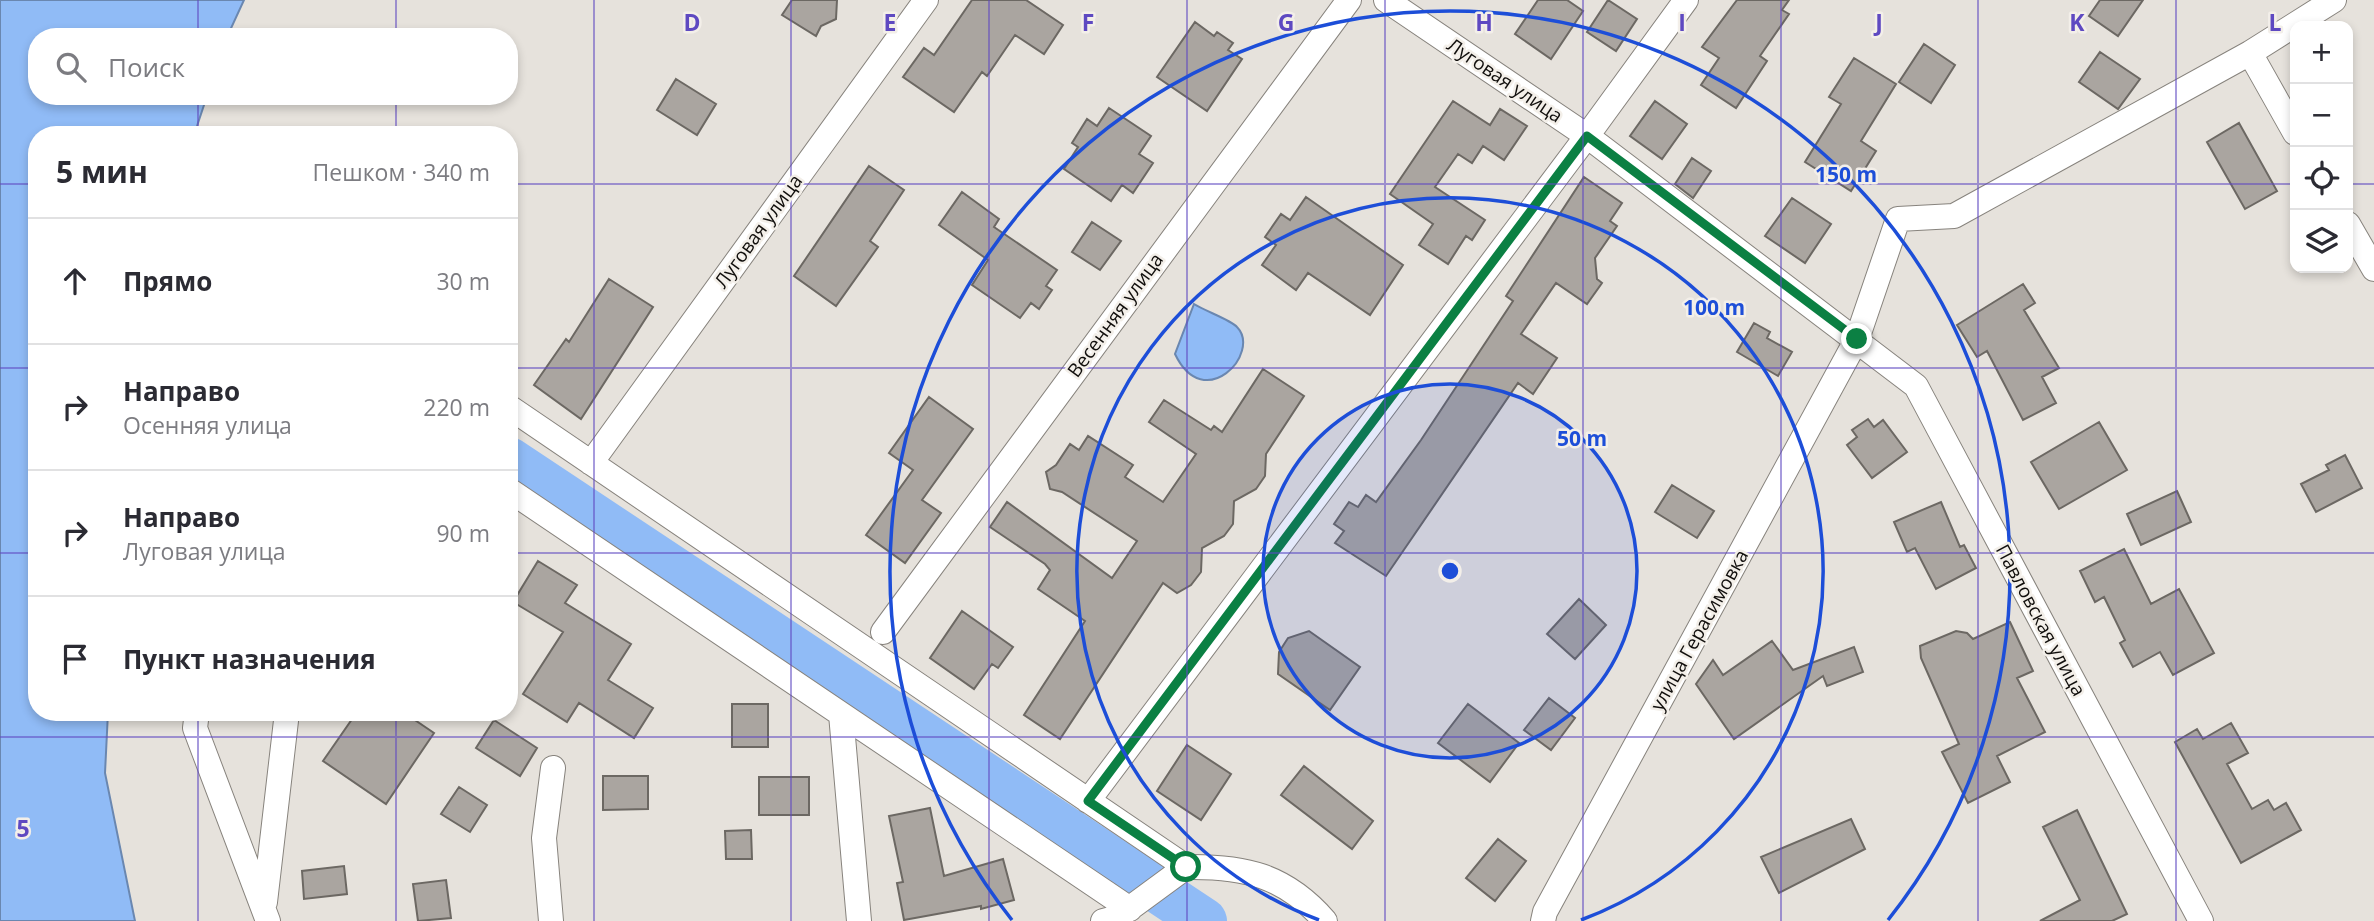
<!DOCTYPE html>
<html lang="ru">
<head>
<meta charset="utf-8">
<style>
	body { margin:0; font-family:"Open Sans",sans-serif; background:#f2f2f3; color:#2b2b33 }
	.controls { position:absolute; right:21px; top:21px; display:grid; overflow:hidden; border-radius:14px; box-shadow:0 4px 10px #0003 }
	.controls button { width:63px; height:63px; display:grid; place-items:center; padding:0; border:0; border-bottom:2px solid #e1e1e2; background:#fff; color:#2b2b33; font:35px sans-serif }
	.stop { position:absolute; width:21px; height:21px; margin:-16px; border:5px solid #0b8043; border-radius:50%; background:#fff }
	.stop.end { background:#0b8043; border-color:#fff; box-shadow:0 2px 7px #0008 }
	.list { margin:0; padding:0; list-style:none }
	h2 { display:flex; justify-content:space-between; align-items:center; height:91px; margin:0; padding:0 28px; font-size:30px }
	h2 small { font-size:23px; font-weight:400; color:#7c7c81 }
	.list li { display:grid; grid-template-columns:46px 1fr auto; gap:21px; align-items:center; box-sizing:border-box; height:126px; padding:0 28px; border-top:2px solid #e1e1e2 }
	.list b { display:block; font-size:26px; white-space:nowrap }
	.list p { margin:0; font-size:23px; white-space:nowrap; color:#7c7c81 }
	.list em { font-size:23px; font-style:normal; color:#7c7c81 }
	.icon { flex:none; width:38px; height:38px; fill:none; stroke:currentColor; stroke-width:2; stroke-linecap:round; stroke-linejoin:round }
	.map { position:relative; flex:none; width:2374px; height:921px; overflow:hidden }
	.search { position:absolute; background:#fff; box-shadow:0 4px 10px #0003; left:28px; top:28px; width:490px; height:77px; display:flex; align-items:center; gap:18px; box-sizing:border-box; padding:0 24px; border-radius:28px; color:#7c7c81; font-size:26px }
	.panel { position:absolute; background:#fff; box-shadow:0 4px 10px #0003; left:28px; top:126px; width:490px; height:595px; border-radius:28px }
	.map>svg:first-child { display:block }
	.water { fill:#90bbf6; stroke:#6a87b0; stroke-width:2 }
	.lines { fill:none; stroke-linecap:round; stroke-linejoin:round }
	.river { stroke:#90bbf6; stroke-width:46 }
	.building { fill:#aaa5a0; stroke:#6c6863; stroke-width:2 }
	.minor-casing { stroke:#87837d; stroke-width:26 }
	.minor { stroke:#fff; stroke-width:24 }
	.route { stroke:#0b8043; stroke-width:9 }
	.grid { fill:none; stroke:#5e49c1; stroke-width:2; stroke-opacity:0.55 }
	.ring { fill:none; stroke:#1d4ed8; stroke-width:3.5 }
	.labels { text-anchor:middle; stroke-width:5; stroke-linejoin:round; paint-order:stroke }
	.street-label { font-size:19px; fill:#100e0c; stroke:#f3efe9 }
	.grid-label { font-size:23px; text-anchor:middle; font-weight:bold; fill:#5e49c1; stroke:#f3efe9; stroke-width:5; stroke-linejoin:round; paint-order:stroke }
	.centre { fill:#1d4ed8; stroke:#f3efe9; stroke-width:3.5 }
	.ring-label { font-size:21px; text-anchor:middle; font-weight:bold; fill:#1d4ed8; stroke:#f3efe9; stroke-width:5; stroke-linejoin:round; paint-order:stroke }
</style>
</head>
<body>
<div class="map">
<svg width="2374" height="921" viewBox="0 0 2374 921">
	<rect width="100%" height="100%" fill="#e6e2dc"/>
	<path class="water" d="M0,0H244L227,37H37V96H207L194,135H37V712H108L105,773L135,921H0Z
		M1194,304C1205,311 1231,320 1237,327C1262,353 1204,415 1175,354Z"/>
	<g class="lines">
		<path class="river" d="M509,460L1204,921"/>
	</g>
	<path class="building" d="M792,0H837L836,19L821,26L816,36L782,15Z
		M972,0H1026L1063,25L1044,54L1015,35L987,76L982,72L954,112L903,77L924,48L934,55Z
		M1538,0H1567L1583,11L1551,59L1515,34Z
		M1608,0L1637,19L1616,51L1587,32Z
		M1737,0H1789L1782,10L1789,14L1760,56L1767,61L1736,108L1701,85L1719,58L1702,47Z
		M2100,0H2143L2118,36L2089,16Z
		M1195,22L1214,36L1217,32L1233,43L1228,50L1242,59L1207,111L1157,77Z
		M1924,44L1955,65L1931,103L1899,82Z
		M2100,52L2140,79L2118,109L2079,82Z
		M1854,58L1896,84L1861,141L1876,151L1851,191L1805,162L1841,104L1829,97Z
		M676,79L716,104L697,135L657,110Z
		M1453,101L1490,125L1500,109L1527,126L1504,160L1483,146L1472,163L1458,154L1435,187L1485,220L1472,240L1466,236L1448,264L1419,245L1433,224L1390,194Z
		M1655,101L1687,124L1662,159L1630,136Z
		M1109,108L1151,136L1139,154L1153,163L1133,193L1122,185L1111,201L1064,169L1078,147L1072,143L1087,119L1097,126Z
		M2239,123L2277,191L2245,209L2207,142Z
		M1692,158L1711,171L1693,198L1675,184Z
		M869,166L904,190L870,241L878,247L836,306L794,276Z
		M1584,177L1622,203L1610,221L1617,226L1595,258L1597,279L1602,283L1587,304L1556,283L1521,334L1557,358L1533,394L1518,383L1386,576L1335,543L1344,531L1334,524L1349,502L1358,507L1366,495L1376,502L1421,440L1513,301L1506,296Z
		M962,192L999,219L994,227L1057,270L1046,286L1052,290L1039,309L1031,303L1020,318L972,285L988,260L939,225Z
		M1306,197L1403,265L1370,315L1308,273L1296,290L1262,265L1276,245L1265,237L1281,214L1290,220Z
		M1792,198L1831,224L1805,263L1765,236Z
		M1092,222L1121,241L1100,270L1072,252Z
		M609,279L653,307L581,419L534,385L566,339L569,342Z
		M2023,284L2035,303L2024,310L2059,368L2042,377L2056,403L2023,420L1987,351L1977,357L1957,325Z
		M1754,323L1770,332L1767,338L1792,352L1778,376L1737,352Z
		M1263,369L1304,396L1266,454L1265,476L1256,489L1234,501L1233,524L1224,536L1202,548L1201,572L1191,585L1177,593L1163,583L1060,739L1024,715L1085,621L1038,589L1050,570L1045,564L990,527L1007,502L1112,578L1137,541L1062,492L1050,489L1046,472L1056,465L1070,444L1079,450L1088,436L1133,465L1125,477L1163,502L1196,454L1149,422L1164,400L1211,430L1214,426L1222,432Z
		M929,397L973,429L922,500L941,513L905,563L866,535L913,470L889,453Z
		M1868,419L1874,427L1883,420L1907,452L1872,478L1847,445L1857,437L1852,430Z
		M2099,422L2127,470L2059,509L2031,462Z
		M2345,455L2362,488L2316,512L2301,484L2329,470L2326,465Z
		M1672,485L1714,511L1697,538L1655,512Z
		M2177,491L2191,522L2141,545L2127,514Z
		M1941,502L1960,547L1964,545L1976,568L1936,589L1915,548L1907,552L1894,522Z
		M2124,549L2151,604L2179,589L2214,653L2173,675L2160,652L2133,667L2120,643L2125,640L2104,597L2095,602L2080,571Z
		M538,561L577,585L565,603L631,644L608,680L653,708L634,738L579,703L567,722L523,694L563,632L513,602Z
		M1579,599L1606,625L1575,659L1547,634Z
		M962,611L1013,647L998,668L992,664L974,689L930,658Z
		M2010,622L2033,671L2017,678L2045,732L1997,756L2010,782L1968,803L1942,752L1959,744L1921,658L1920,646L1956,631L1967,633L1973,639Z
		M1309,631L1360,667L1330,710L1278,674L1279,652L1288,638Z
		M1772,641L1793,670L1854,647L1863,672L1827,686L1823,676L1734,739L1696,684L1713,660L1723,675Z
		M1549,698L1575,718L1551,750L1524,730Z
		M732,704H768V747H732Z
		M1468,704L1519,743L1490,782L1438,743Z
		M357,712H403L434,733L386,804L323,761Z
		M494,720L537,748L520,776L476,748Z
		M2231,723L2248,753L2227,764L2252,809L2268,800L2274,810L2286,803L2301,830L2241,863L2175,742L2197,729L2203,739Z
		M1187,745L1231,774L1201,820L1157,791Z
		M1304,766L1373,821L1352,849L1281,795Z
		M603,776H648V809L603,810Z
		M759,777H809V815H759Z
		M459,787L487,805L470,832L441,814Z
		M930,808L944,876L1003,859L1014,900L981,909V906L904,920L897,883L903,882L889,816Z
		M2077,810L2127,914L2112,921H2040L2080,900L2043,827Z
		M1851,819L1865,849L1779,893L1761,857Z
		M751,830L752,859H726L725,831Z
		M1498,839L1526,861L1495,901L1466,878Z
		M344,866L347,894L304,899L302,871Z
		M446,880L451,918L418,921L413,884Z"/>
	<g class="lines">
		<g class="minor-casing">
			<path id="minor" d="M1386,0L1587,136L1916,386L2201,921
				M2250,53L2295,133
				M2348,224L2374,269
				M509,407L1186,867C1244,866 1285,875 1325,921
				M591,463L926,0
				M509,490L1130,909
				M883,632L1349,0
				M197,712L195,728L268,921
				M841,714L859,921
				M1088,801L1587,136L1686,0
				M265,902L287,712
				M551,921L544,838L553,768
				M1103,921L1118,917L1186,867
				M1543,921L1545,912L1857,339L1898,219L1954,216L2250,53L2334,0"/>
		</g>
		<use href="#minor" class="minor"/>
	</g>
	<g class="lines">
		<path class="route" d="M1186,867L1088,801L1587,136L1857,339"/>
	</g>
	<path class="grid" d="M198,0V37M396,0V37M594,0V921M791,0V921M989,0V921M1187,0V921M1385,0V921M1583,0V921M1781,0V921M1978,0V921M2176,0V921M198,96V135M396,96V135M0,184H37M509,184H2295M2348,184H2374M0,368H37M509,368H2374M0,553H37M509,553H2374M198,712V921M396,712V921M0,737H2374"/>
	<circle cx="1450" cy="571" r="187" fill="#1d4ed8" fill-opacity=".12"/>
	<g class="ring">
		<circle cx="1450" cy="571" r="187"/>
		<path d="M1319 920A373 373 0 1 1 1581 920"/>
		<path d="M1012 920A560 560 0 1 1 1888 920"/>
	</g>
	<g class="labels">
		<g class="street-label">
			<text transform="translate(1505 80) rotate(34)" y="7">Луговая улица</text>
			<text transform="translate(758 231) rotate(-54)" y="7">Луговая улица</text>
			<text transform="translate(1115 315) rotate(-54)" y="7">Весенняя улица</text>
			<text transform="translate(2041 620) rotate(62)" y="7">Павловская улица</text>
			<text transform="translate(1699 630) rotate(-61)" y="7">улица Герасимовка</text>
		</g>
	</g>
	<g class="grid-label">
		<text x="692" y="31">D</text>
		<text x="890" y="31">E</text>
		<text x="1088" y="31">F</text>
		<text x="1286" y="31">G</text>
		<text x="1484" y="31">H</text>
		<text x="1682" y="31">I</text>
		<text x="1879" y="31">J</text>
		<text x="2077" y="31">K</text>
		<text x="2275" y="31">L</text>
		<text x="23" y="837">5</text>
	</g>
	<circle cx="1450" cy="571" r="10" class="centre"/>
	<g class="ring-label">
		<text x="1846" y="182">150 m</text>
		<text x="1714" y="315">100 m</text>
		<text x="1582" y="446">50 m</text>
	</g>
</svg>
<div class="controls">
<button>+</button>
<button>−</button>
<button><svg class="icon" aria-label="locate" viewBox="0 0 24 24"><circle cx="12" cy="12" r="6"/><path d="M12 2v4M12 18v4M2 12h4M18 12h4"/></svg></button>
<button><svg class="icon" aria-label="layers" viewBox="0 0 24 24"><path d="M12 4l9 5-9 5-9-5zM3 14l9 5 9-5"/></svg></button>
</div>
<div class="stop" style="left:1186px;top:867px"></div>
<div class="stop end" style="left:1857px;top:339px"></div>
<div class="search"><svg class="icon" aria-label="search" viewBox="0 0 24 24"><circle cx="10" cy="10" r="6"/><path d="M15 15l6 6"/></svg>Поиск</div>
<section class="panel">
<h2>5 мин<small>Пешком · 340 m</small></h2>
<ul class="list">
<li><svg class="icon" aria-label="ahead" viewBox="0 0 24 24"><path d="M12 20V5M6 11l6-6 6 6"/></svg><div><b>Прямо</b></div><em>30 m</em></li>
<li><svg class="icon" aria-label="right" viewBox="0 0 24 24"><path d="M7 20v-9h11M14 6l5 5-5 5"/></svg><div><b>Направо</b><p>Осенняя улица</p></div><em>220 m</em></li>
<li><svg class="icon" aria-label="right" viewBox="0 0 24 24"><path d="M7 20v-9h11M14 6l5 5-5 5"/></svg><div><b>Направо</b><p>Луговая улица</p></div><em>90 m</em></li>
<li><svg class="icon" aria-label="arrive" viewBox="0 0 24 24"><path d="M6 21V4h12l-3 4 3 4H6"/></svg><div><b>Пункт назначения</b></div></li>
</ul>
</section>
</div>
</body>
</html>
